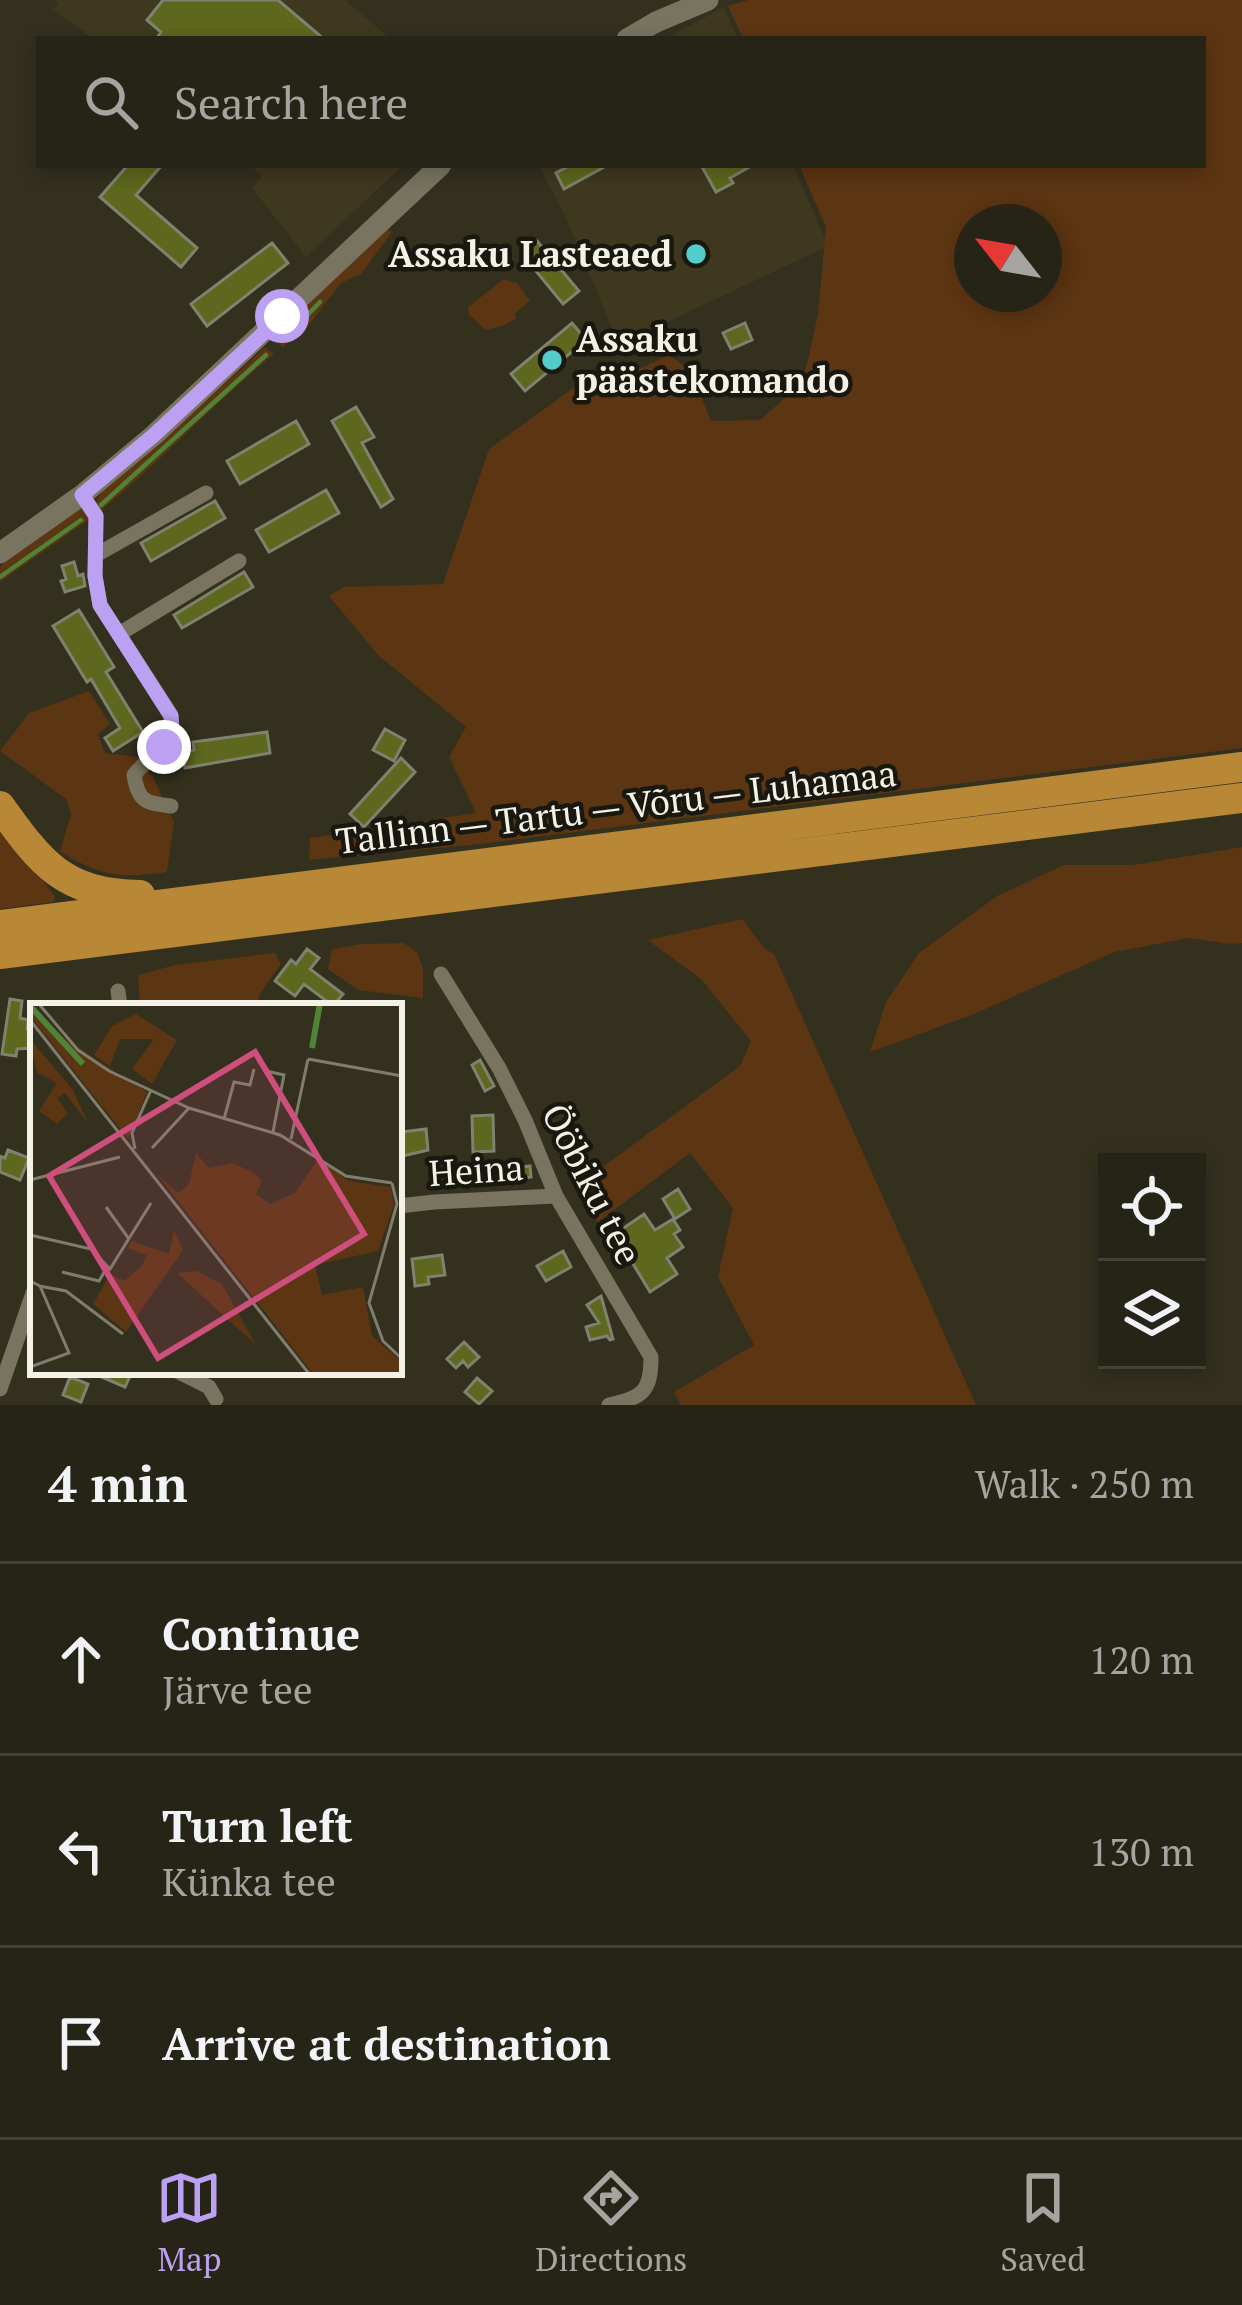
<!DOCTYPE html>
<html lang="en">
<head>
<meta charset="utf-8">
<style>
	body { margin:0; font-family:"PT Serif",serif; background:#2e2c1f; color:#f1f3f6 }
	.controls { position:absolute; right:36px; bottom:36px; display:grid; overflow:hidden; border-radius:0px; box-shadow:0 6px 18px #0003 }
	.controls button { width:108px; height:108px; display:grid; place-items:center; padding:0; border:0; border-bottom:3px solid #424135; background:#262416; color:#f1f3f6; font:60px sans-serif }
	.compass { position:absolute; left:954px; top:204px; width:108px; height:108px; border-radius:50%; background:#262416; box-shadow:0 6px 18px #0003; rotate:301deg }
	.stop { position:absolute; width:36px; height:36px; margin:-27px; border:9px solid #bca0f2; border-radius:50%; background:#fff }
	.stop.end { background:#bca0f2; border-color:#fff; box-shadow:0 3px 12px #0008 }
	.list { margin:0; padding:0; list-style:none }
	h2 { display:flex; justify-content:space-between; align-items:center; height:156px; margin:0; padding:0 48px; font-size:51px }
	h2 small { font-size:39px; font-weight:400; color:#a4a4a1 }
	.list li { display:grid; grid-template-columns:78px 1fr auto; gap:36px; align-items:center; box-sizing:border-box; height:192px; padding:0 48px; border-top:3px solid #424135 }
	.list b { display:block; font-size:45px; white-space:nowrap }
	.list p { margin:0; font-size:39px; white-space:nowrap; color:#a4a4a1 }
	.list em { font-size:39px; font-style:normal; color:#a4a4a1 }
	.icon { flex:none; width:66px; height:66px; fill:none; stroke:currentColor; stroke-width:2; stroke-linecap:round; stroke-linejoin:round }
	.map { position:relative; flex:none; width:1242px; height:1405px; overflow:hidden }
	.search { position:absolute; background:#262416; box-shadow:0 6px 18px #0003; left:36px; right:36px; top:36px; height:132px; display:flex; align-items:center; gap:30px; box-sizing:border-box; padding:0 42px; border-radius:0px; color:#a4a4a1; font-size:45px }
	.sheet { height:732px; background:#262416 }
	nav { display:flex; justify-content:space-around; align-items:center; box-sizing:border-box; height:168px; border-top:3px solid #424135; background:#262416; font-size:33px; color:#a4a4a1 }
	nav a { display:grid; justify-items:center; gap:6px }
	nav .on { color:#bca0f2 }
	.map>svg:first-child { display:block }
	.built { fill:#3e381f }
	.green { fill:#5c3512; fill-rule:evenodd }
	.lines { fill:none; stroke-linecap:round; stroke-linejoin:round }
	.stream { stroke:#518337; stroke-width:4.5 }
	.building { fill:#5d671d; stroke:#7e826e; stroke-width:3 }
	.street { stroke:#787460; stroke-width:15 }
	.secondary { stroke:#787460; stroke-width:21 }
	.highway { stroke:#b88836; stroke-width:30 }
	.route { stroke:#bca0f2; stroke-width:15 }
	.poi-dot { fill:#52cdcc; stroke:#191810; stroke-width:4.5 }
	.labels { text-anchor:middle; stroke-width:9; stroke-linejoin:round; paint-order:stroke }
	.poi-label { font-size:36px; font-weight:bold; fill:#f4f1e6; stroke:#191810; text-anchor:end }
	.street-label { font-size:36px; fill:#f4f1e6; stroke:#191810 }
	.inset-river { fill:none; stroke:#518337; stroke-width:6 }
	.inset-road { fill:none; stroke:#807d6e; stroke-width:3 }
	.view { fill:#ce4e7e; fill-opacity:0.15; stroke:#ce4e7e; stroke-width:6 }
	.inset-edge { fill:none; stroke:#f4f1e6; stroke-width:6 }
</style>
</head>
<body>
<div class="map">
<svg width="1242" height="1405" viewBox="0 0 1242 1405">
	<rect width="100%" height="100%" fill="#33301e"/>
	<path class="built" d="M56,0H345L391,39H93L53,9L58,5Z
		M724,7L738,39H665Z
		M250,165H403L306,257L252,188L262,176Z
		M539,165H793L828,246L619,345L567,220Z"/>
	<path class="green" d="M748,0H1242V748L480,844L309,860L310,838L476,813L449,757L466,727L378,655L329,596L344,587L443,584L489,449L594,373H630L669,355L691,371L711,421L760,420L803,382L818,314L826,227L799,165H1203V39H743L728,6ZM972,222H1044V294H972Z
		M387,230L392,232L361,274L341,283L302,334L292,338L282,348L276,338L279,331Z
		M504,279L517,283L530,301L515,313L516,318L505,325L486,330L469,315L468,307Z
		M265,347L274,354C213,404 160,462 99,512L96,502L103,489L144,457Z
		M83,508L91,518L0,582V566L76,510Z
		M89,691L110,724L98,734L105,753L138,757L153,777L174,822L167,872C119,879 102,876 60,852L71,814L66,799L0,751L29,713Z
		M0,823L55,897L53,902L0,909Z
		M1242,847V943L1230,944L1189,938L1114,952L972,1015L870,1052L886,1002L919,953L997,896L1064,865H1133Z
		M742,919L764,948L774,954L976,1405H681L674,1392L754,1345L718,1277L733,1208L690,1153L598,1222L577,1186L740,1066L751,1041L702,980L648,940Z
		M404,943L418,953L423,970V998L358,990L328,969L332,949L362,944Z
		M275,953L281,964L259,995L258,1006L140,1005L138,975L175,965Z"/>
	<g class="lines">
		<path class="stream" d="M283,340L320,302
			M101,505L266,355
			M0,577L81,520"/>
	</g>
	<path class="building" d="M163,0H278L324,39H156L161,32L147,20Z
		M128,165H162L136,195L197,248L181,267L100,197Z
		M571,165H608L564,189L556,173Z
		M701,165H753L730,178L733,183L716,192Z
		M537,241L579,291L563,304L522,254Z
		M272,243L288,263L207,326L191,304Z
		M572,323L586,340L525,391L511,374Z
		M745,323L752,340L731,349L723,333Z
		M356,407L374,437L362,443L393,499L381,507L332,421Z
		M296,421L309,444L240,484L227,461Z
		M326,490L339,513L269,552L256,530Z
		M215,501L225,518L151,561L141,543Z
		M74,562L78,576L83,574L85,586L65,592L61,581L66,579L62,566Z
		M244,572L253,587L182,628L174,615Z
		M79,610L114,667L106,672L143,732L113,751L105,738L120,728L91,679L87,682L53,626Z
		M385,729L405,740L394,761L373,750Z
		M267,732L270,753L185,768L183,752L194,750L193,742Z
		M401,758L415,772L364,827L350,814Z
		M307,949L319,958L310,969L343,994L333,1006L304,984L295,996L275,981L291,960L296,964Z
		M10,999L22,1001L20,1018L28,1020L27,1029H33V1048L17,1049L16,1056L2,1054Z
		M480,1060L494,1086L485,1091L472,1065Z
		M493,1115L494,1151L473,1152L472,1116Z
		M426,1129L428,1150L403,1156L401,1132Z
		M8,1150L29,1158L20,1180L0,1172V1156L5,1158Z
		M530,1166L531,1177L494,1183L492,1171Z
		M678,1189L690,1209L675,1219L663,1199Z
		M644,1214L655,1230L673,1219L680,1230L674,1234L683,1247L667,1258L677,1274L650,1292L615,1234Z
		M563,1251L571,1267L546,1281L537,1266Z
		M442,1255L445,1275L428,1277L429,1284L415,1286L412,1259Z
		M601,1296L613,1339L610,1340L607,1336L590,1340L586,1327L599,1323L587,1305Z
		M464,1342L479,1357L468,1367L463,1361L456,1368L447,1359Z
		M90,1372H120L130,1376L125,1387Z
		M70,1377L88,1384L81,1402L63,1395Z
		M477,1378L492,1391L479,1404L465,1392Z"/>
	<g class="lines">
		<path class="street" d="M82,495L96,516L95,576L100,605L171,715C173,746 152,753 134,775C138,802 146,803 171,806
			M96,555L206,493
			M119,634L239,561
			M441,974L499,1068L525,1120L556,1196L651,1357C651,1393 642,1397 609,1405
			M118,991L120,1006
			M399,1206L434,1202L556,1196
			M179,1372L209,1387L216,1399
			M0,1389L33,1293"/>
		<path class="secondary" d="M627,39L656,22L708,0
			M0,553L82,495L154,435L441,165"/>
		<path class="highway" d="M0,806C41,863 63,894 140,895
			M0,925L1242,767
			M0,954L1242,798"/>
	</g>
	<g class="lines">
		<path class="route" d="M164,747L172,729L171,716L100,605L95,576L96,516L82,495L154,435L282,316"/>
	</g>
	<g class="poi-dot">
		<circle cx="696" cy="254" r="12"/>
		<circle cx="552" cy="360" r="12"/>
	</g>
	<g class="labels">
		<g class="poi-label">
			<text x="672" y="267">Assaku Lasteaed</text>
			<text x="576" y="352" text-anchor="start">Assaku<tspan x="576" dy="41">päästekomando</tspan></text>
		</g>
		<g class="street-label">
			<text transform="translate(616 807) rotate(-7)" y="13">Tallinn — Tartu — Võru — Luhamaa</text>
			<text transform="translate(476 1170) rotate(-4)" y="13">Heina</text>
			<text transform="translate(592 1184) rotate(63)" y="13">Ööbiku tee</text>
		</g>
	</g>
	<g transform="translate(30 1003)">
		<rect width="372" height="372" fill="#33301e"/>
		<path d="M0,1L37,38L117,89L98,136L0,13ZM106,11L147,37L122,81L102,66L124,36H90L80,63L64,52L82,23ZM0,36L43,87L58,120L35,90L27,95L38,110L27,121L9,108L27,80L7,70ZM166,150L179,165L202,160L223,169L232,178L226,191L240,201L265,190L288,156L319,178L361,184L364,202L348,248L285,262L292,292L333,284L342,333L372,359V372H284L126,170L148,190L159,181ZM144,227L153,247L96,329L63,301L80,271L94,278L112,263L116,252L98,245L102,238L139,251ZM166,268L192,281L226,342L147,270Z" fill="#5c3512"/>
		<path class="inset-river" d="M0,3L53,61M282,45L290,0"/>
		<path class="inset-road" d="M8,0L48,47L79,68L159,105L250,132L316,173L362,180M0,17L280,372M278,56L372,73M236,68L254,72L243,129M194,116L204,79L220,82L224,66M261,136L278,56M122,145L159,105M105,146L102,130L121,87M0,177L90,154M362,180L367,201L339,300L353,338L372,356M76,204L99,236M0,232L61,246L80,266L121,200M32,269L69,278L76,266M0,278L10,283L39,350L0,364M9,283L36,288L93,331"/>
		<path class="view" d="M225,49L334,231L128,355L19,173Z"/>
		<rect width="372" height="372" class="inset-edge"/>
	</g>
</svg>
<div class="controls">
<button><svg class="icon" aria-label="locate" viewBox="0 0 24 24"><circle cx="12" cy="12" r="6"/><path d="M12 2v4M12 18v4M2 12h4M18 12h4"/></svg></button>
<button><svg class="icon" aria-label="layers" viewBox="0 0 24 24"><path d="M12 4l9 5-9 5-9-5zM3 14l9 5 9-5"/></svg></button>
</div>
<svg class="compass" viewBox="-18 -18 36 36"><path d="M0-13l5 13h-10z" fill="#e53935"/><path d="M0 13l5-13h-10z" fill="#a4a4a1"/></svg>
<div class="stop" style="left:282px;top:316px"></div>
<div class="stop end" style="left:164px;top:747px"></div>
<div class="search"><svg class="icon" aria-label="search" viewBox="0 0 24 24"><circle cx="10" cy="10" r="6"/><path d="M15 15l6 6"/></svg>Search here</div>
</div>
<section class="sheet">
<h2>4 min<small>Walk · 250 m</small></h2>
<ul class="list">
<li><svg class="icon" aria-label="ahead" viewBox="0 0 24 24"><path d="M12 20V5M6 11l6-6 6 6"/></svg><div><b>Continue</b><p>Järve tee</p></div><em>120 m</em></li>
<li><svg class="icon" aria-label="left" viewBox="0 0 24 24"><path d="M17 20v-9H6M10 6l-5 5 5 5"/></svg><div><b>Turn left</b><p>Künka tee</p></div><em>130 m</em></li>
<li><svg class="icon" aria-label="arrive" viewBox="0 0 24 24"><path d="M6 21V4h12l-3 4 3 4H6"/></svg><div><b>Arrive at destination</b></div></li>
</ul>
</section>
<nav>
<a class="on"><svg class="icon" aria-label="map" viewBox="0 0 24 24"><path d="M3 6l6-2 6 2 6-2v14l-6 2-6-2-6 2zM9 4v14M15 6v14"/></svg>Map</a>
<a><svg class="icon" aria-label="directions" viewBox="0 0 24 24"><path d="M12 3l9 9-9 9-9-9zM9 14v-3h6M13 9l2 2-2 2"/></svg>Directions</a>
<a><svg class="icon" aria-label="saved" viewBox="0 0 24 24"><path d="M7 4h10v16l-5-4-5 4z"/></svg>Saved</a>
</nav>
</body>
</html>
